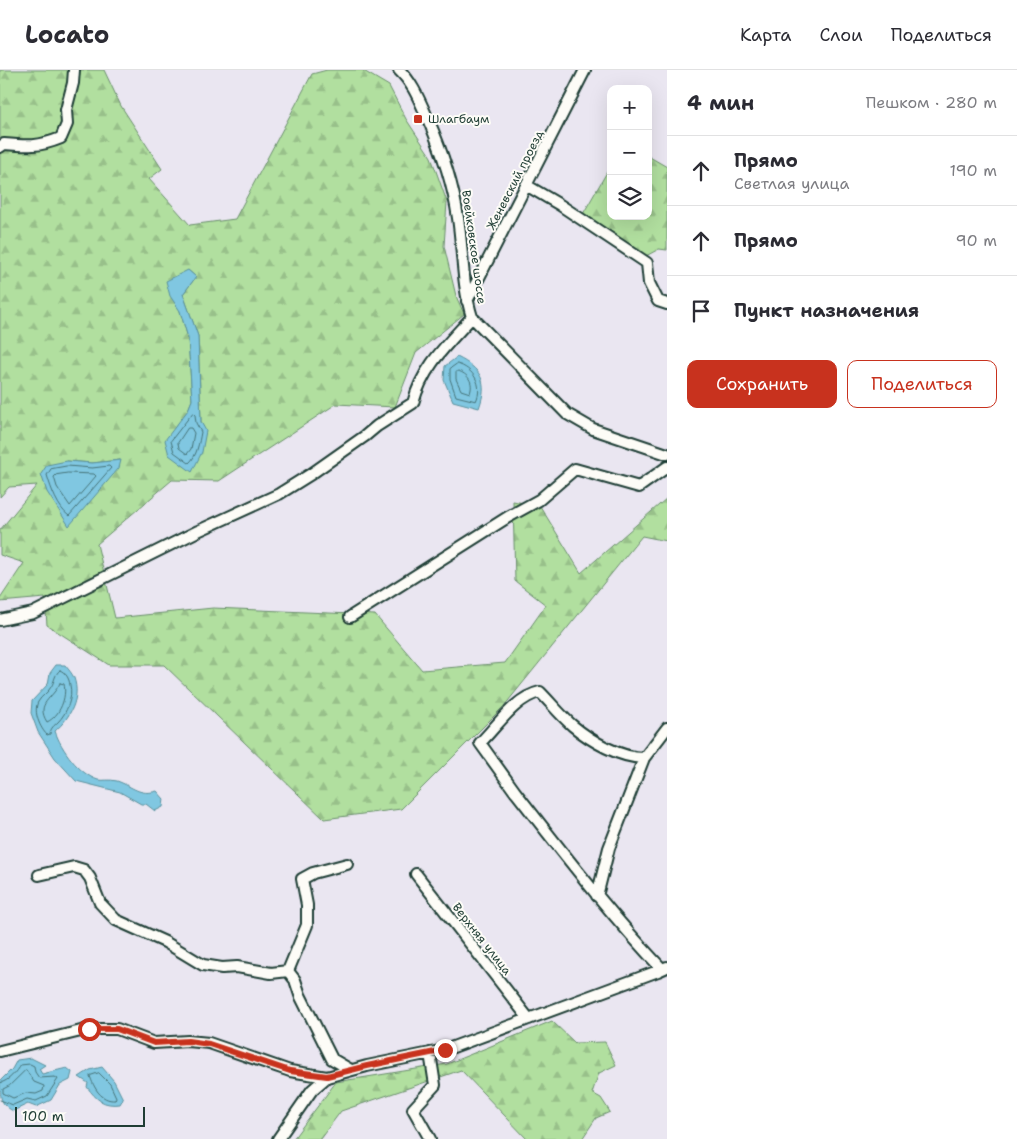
<!DOCTYPE html>
<html lang="ru">
<head>
<meta charset="utf-8">
<style>
	body { margin:0; font-family:"Shantell Sans",sans-serif; background:#f7f7f7; color:#2b2b33 }
	.controls { position:absolute; right:15px; top:15px; display:grid; overflow:hidden; border-radius:10px; box-shadow:0 5px 20px #0002 }
	.controls button { width:45px; height:45px; display:grid; place-items:center; padding:0; border:0; border-bottom:1px solid #e1e1e2; background:#fff; color:#2b2b33; font:25px sans-serif }
	.scale { position:absolute; left:15px; bottom:12px; width:130px; box-sizing:border-box; padding-left:5px; border:2px solid #1f3d34; border-top:0; font-size:14px; line-height:18px; white-space:nowrap; color:#1f3d34; -webkit-text-stroke:4px #fdfcf7; paint-order:stroke }
	.stop { position:absolute; width:15px; height:15px; margin:-11px; border:4px solid #c8321e; border-radius:50%; background:#fff }
	.stop.end { background:#c8321e; border-color:#fff; box-shadow:0 1px 5px #0008 }
	.list { margin:0; padding:0; list-style:none }
	h2 { display:flex; justify-content:space-between; align-items:center; height:65px; margin:0; padding:0 20px; font-size:21px }
	h2 small { font-size:16px; font-weight:400; color:#7c7c81 }
	.list li { display:grid; grid-template-columns:32px 1fr auto; gap:15px; align-items:center; box-sizing:border-box; height:70px; padding:0 20px; border-top:1px solid #e1e1e2 }
	.list b { display:block; font-size:19px; white-space:nowrap }
	.list p { margin:0; font-size:16px; white-space:nowrap; color:#7c7c81 }
	.list em { font-size:16px; font-style:normal; color:#7c7c81 }
	.actions { display:flex; gap:10px; padding:15px 20px }
	.actions a { flex:1; padding:11px 0; border:1px solid #c8321e; border-radius:10px; text-align:center; font-size:18px; color:#c8321e }
	.actions .main { background:#c8321e; color:#fff }
	.icon { flex:none; width:28px; height:28px; fill:none; stroke:currentColor; stroke-width:2; stroke-linecap:round; stroke-linejoin:round }
	.map { position:relative; flex:none; width:667px; height:1069px; overflow:hidden }
	header { display:flex; align-items:center; gap:30px; box-sizing:border-box; height:70px; padding:0 25px; background:#fff; border-bottom:1px solid #e1e1e2 }
	header strong { font-size:24px }
	nav { display:flex; gap:28px; margin-inline-start:auto; font-size:18px }
	main { display:flex }
	aside { flex:1; background:#fff }
	.map>svg:first-child { display:block }
	.forest { fill:url(#forest-firs); stroke:#688e6a; fill-rule:evenodd }
	.water { fill:#80c7e1; stroke:#59909c }
	.lines { fill:none; stroke-linecap:round; stroke-linejoin:round }
	.shore { stroke:#467479; stroke-width:1 }
	.minor-casing { stroke:#1f3d34; stroke-width:14 }
	.minor { stroke:#fdfcf7; stroke-width:10 }
	.route { stroke:#c8321e; stroke-width:6 }
	.poi-dot { fill:#c8321e; stroke:#fdfcf7; stroke-width:2 }
	.labels { text-anchor:middle; stroke-width:4; stroke-linejoin:round; paint-order:stroke }
	.poi-label { font-size:12px; fill:#1f3d34; stroke:#fdfcf7; text-anchor:start }
	.street-label { font-size:12px; fill:#1f3d34; stroke:#fdfcf7 }
</style>
</head>
<body>
<header>
<strong>Locato</strong>
<nav><a>Карта</a><a>Слои</a><a>Поделиться</a></nav>
</header>
<main>
<div class="map">
<svg width="667" height="1069" viewBox="0 0 667 1069">
	<defs>
		<pattern id="forest-firs" width="22" height="20" patternUnits="userSpaceOnUse" patternTransform="scale(1.25)"><rect width="22" height="20" fill="#b1df9f"/><path d="M5 1l3.5 6h-7zM16 11l3.5 6h-7z" fill="#98c08a"/></pattern>
	</defs>
	<rect width="100%" height="100%" fill="#eae6f1"/>
	<filter id="ink" filterUnits="userSpaceOnUse"><feTurbulence type="fractalNoise" baseFrequency=".02" numOctaves="2"/><feDisplacementMap in="SourceGraphic" scale="10" xChannelSelector="R" yChannelSelector="G"/><feConvolveMatrix kernelMatrix="1 2 1 2 8 2 1 2 1" color-interpolation-filters="sRGB"/></filter>
	<g filter="url(#ink)">
		<path class="forest" d="M0,0H104L121,36L162,99L149,109L190,155L235,149L312,4L327,0H362L389,16L406,49L431,87L447,132L444,176L456,226L464,244L416,283L395,337L336,334L219,411L172,410L97,474L115,548L213,538L375,545L422,600L505,593L546,535L515,511L513,431L540,436L581,503L667,428V471L642,466L504,636L401,739L324,749L164,595H109L47,555L45,528L0,532V529L24,493L0,485V460L37,415L9,417L0,427ZM188,200L196,207L183,224L198,266L201,352L188,340L192,330L188,268L180,241ZM120,390L47,422L67,391L92,393Z
			M648,86L667,97V180L659,179L644,187L583,144L611,95V146H648Z
			M552,951L575,973L605,972L616,995L599,1003L592,1023L601,1028L610,1042L596,1048L582,1069H527L461,1000L341,1041L320,1069H293L336,1012L447,994Z"/>
		<path class="water" d="M188,200L196,207L183,224L198,266L201,352L206,361L202,382L192,402L169,385L165,370L188,340L192,330L188,268L180,241L170,226L166,211Z
			M457,287C481,299 489,311 479,338L453,331L444,310L445,296Z
			M121,390L119,398L69,456L47,422L41,404L47,395L67,391L92,393Z
			M56,595H65C68,599 72,603 74,608C81,628 70,648 55,661C61,679 79,704 98,710C103,711 109,709 117,711C134,717 139,726 157,721L164,729L163,737L155,741L146,734H141L120,722L76,711L55,688L38,662L31,643L32,631L48,614L50,603Z
			M31,988L45,995L39,999L42,1004L67,998L72,1002L70,1010L60,1015L51,1030L36,1037L28,1034L13,1041C0,1034 0,1027 0,1011L12,999L17,990Z
			M102,997L114,1011L123,1029L120,1034C103,1036 97,1030 87,1017L88,1013L79,1007L90,1000Z"/>
		<g class="lines">
			<path class="shore" d="M457,294C473,298 484,315 476,331L456,326L450,309V299Z
				M458,301C468,304 474,312 470,323L461,320L456,309V303Z
				M193,343L195,345L196,353L201,362C199,373 197,386 189,393L174,382L171,371Z
				M188,358H191L194,363L191,379L187,384L179,378L178,373Z
				M67,396L92,398L109,396L111,398L69,446C58,438 51,419 47,405L51,399Z
				M68,403L94,404L96,406L70,436L57,417L54,407L56,405Z
				M60,600C66,603 69,608 70,615C73,627 67,643 58,652C54,656 51,657 50,664L47,665C40,658 33,642 38,632C41,626 48,623 51,617C55,611 54,605 60,600Z
				M60,613L64,614C67,627 60,646 47,652C35,633 53,629 60,613Z
				M26,1000L34,1012L44,1016L43,1021L36,1024L26,1023L13,1028L3,1023V1019L9,1016Z
				M99,1003L110,1014L116,1027L115,1030C101,1031 94,1018 90,1006Z
				M0,1013C9,1011 16,1002 20,995L30,994L34,996L35,1002L39,1008L55,1007L58,1009L47,1026L36,1031L27,1029L13,1035L0,1030"/>
			<g class="minor-casing">
				<path id="minor" d="M399,0C413,13 420,32 428,49C442,81 453,114 458,148C463,181 462,215 472,247L567,344L593,359L667,384
					M0,77L4,74C27,76 39,77 61,68L67,54L66,40L73,13L74,0
					M526,115L560,135L647,193L649,213L658,231L667,234
					M467,231L585,0
					M350,547L508,447L539,430L575,399L639,417L667,397
					M0,550L33,543L198,461L279,424L311,404L365,366L377,356L413,333C423,296 447,275 472,247
					M513,719C561,780 608,842 662,899
					M516,723L480,673C497,656 516,627 540,622C551,633 561,646 573,656C591,671 620,688 644,688
					M416,804L529,949
					M39,805L74,797L84,800L90,808L100,833L116,850L165,872L203,895L222,898L237,897L271,903L288,901
					M597,826L609,778L644,688L667,658
					M288,901L307,855V835L302,809L313,803L347,794
					M288,901L295,910L300,925L332,989L351,1000
					M0,981L89,959H117L154,973L188,971L209,973L290,1001L327,1007
					M278,1069L312,1020L327,1007L367,996L445,980L658,901L667,897
					M430,1069L413,1039L435,1015L430,983"/>
			</g>
			<use href="#minor" class="minor"/>
		</g>
	</g>
	<g class="lines" filter="url(#ink)">
		<path class="route" d="M89,959H117L154,973L188,971L209,974L290,1001L327,1006L367,996L445,980"/>
	</g>
	<rect class="poi-dot" x="413" y="44" width="10" height="10" rx="2.5"/>
	<g class="labels">
		<g class="poi-label">
			<text x="428" y="53">Шлагбаум</text>
		</g>
		<g class="street-label">
			<text transform="translate(515 110) rotate(-63)" y="4">Женевский проезд</text>
			<text transform="translate(474 177) rotate(82)" y="4">Воейковское шоссе</text>
			<text transform="translate(482 869) rotate(52)" y="4">Верхняя улица</text>
		</g>
	</g>
</svg>
<div class="controls">
<button>+</button>
<button>−</button>
<button><svg class="icon" aria-label="layers" viewBox="0 0 24 24"><path d="M12 4l9 5-9 5-9-5zM3 14l9 5 9-5"/></svg></button>
</div>
<div class="scale">100 m</div>
<div class="stop" style="left:89px;top:959px"></div>
<div class="stop end" style="left:445px;top:980px"></div>
</div>
<aside>
<h2>4 мин<small>Пешком · 280 m</small></h2>
<ul class="list">
<li><svg class="icon" aria-label="ahead" viewBox="0 0 24 24"><path d="M12 20V5M6 11l6-6 6 6"/></svg><div><b>Прямо</b><p>Светлая улица</p></div><em>190 m</em></li>
<li><svg class="icon" aria-label="ahead" viewBox="0 0 24 24"><path d="M12 20V5M6 11l6-6 6 6"/></svg><div><b>Прямо</b></div><em>90 m</em></li>
<li><svg class="icon" aria-label="arrive" viewBox="0 0 24 24"><path d="M6 21V4h12l-3 4 3 4H6"/></svg><div><b>Пункт назначения</b></div></li>
</ul>
<div class="actions"><a class="main">Сохранить</a><a>Поделиться</a></div>
</aside>
</main>
</body>
</html>
